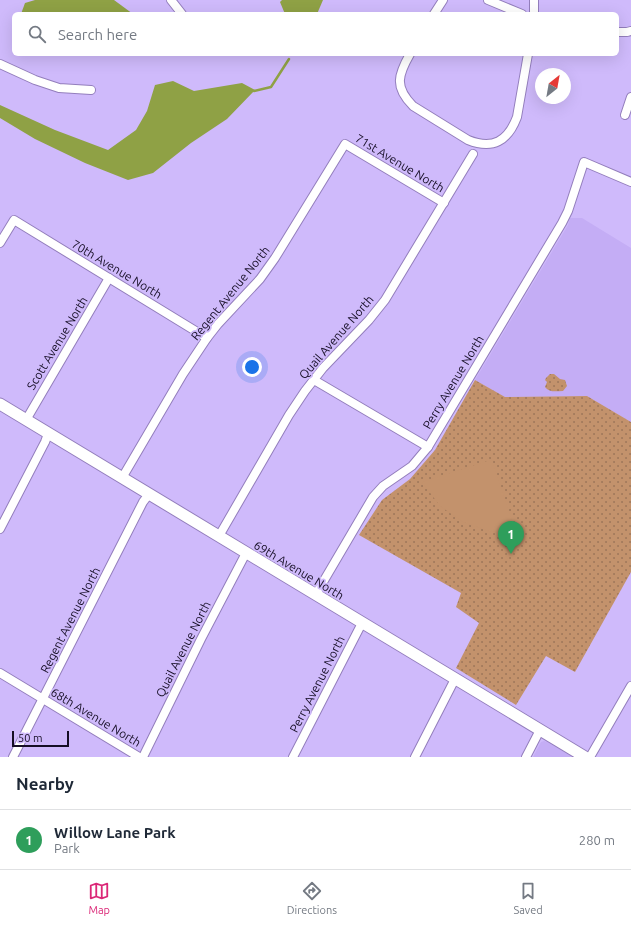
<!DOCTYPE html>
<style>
:root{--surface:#fff;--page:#f2f2f3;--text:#1f2937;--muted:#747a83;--line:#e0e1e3;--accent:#db2777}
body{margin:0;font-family:Ubuntu,sans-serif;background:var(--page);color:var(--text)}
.compass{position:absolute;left:535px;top:68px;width:36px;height:36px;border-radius:50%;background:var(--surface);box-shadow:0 4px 16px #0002;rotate:31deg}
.scale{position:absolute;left:12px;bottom:10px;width:57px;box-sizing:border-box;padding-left:4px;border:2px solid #160e25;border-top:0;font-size:11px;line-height:14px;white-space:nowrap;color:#160e25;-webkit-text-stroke:3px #cfbafb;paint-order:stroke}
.you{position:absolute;left:252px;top:367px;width:14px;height:14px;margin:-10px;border:3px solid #fff;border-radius:50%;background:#1a73e8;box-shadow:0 0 0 6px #1a73e833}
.badge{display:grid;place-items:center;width:26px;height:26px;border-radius:50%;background:var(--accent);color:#fff;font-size:13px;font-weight:700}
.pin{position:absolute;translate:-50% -33px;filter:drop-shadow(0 1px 2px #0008)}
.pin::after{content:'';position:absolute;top:21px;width:14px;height:12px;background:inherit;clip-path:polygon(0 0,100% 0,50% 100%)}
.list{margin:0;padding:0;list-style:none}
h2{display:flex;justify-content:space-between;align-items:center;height:52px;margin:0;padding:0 16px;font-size:17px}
h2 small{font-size:13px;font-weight:400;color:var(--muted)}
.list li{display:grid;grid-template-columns:26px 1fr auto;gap:12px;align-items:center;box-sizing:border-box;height:60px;padding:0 16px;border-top:1px solid var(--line)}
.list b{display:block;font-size:15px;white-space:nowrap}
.list p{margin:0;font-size:13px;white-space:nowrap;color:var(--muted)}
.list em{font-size:13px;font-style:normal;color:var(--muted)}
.icon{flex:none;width:22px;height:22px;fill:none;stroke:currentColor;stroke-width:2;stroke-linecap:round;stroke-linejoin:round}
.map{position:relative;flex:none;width:631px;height:757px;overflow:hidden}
.search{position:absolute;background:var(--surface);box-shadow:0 4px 16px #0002;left:12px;right:12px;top:12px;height:44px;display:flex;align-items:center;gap:10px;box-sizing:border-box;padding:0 14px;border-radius:6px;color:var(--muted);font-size:15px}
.sheet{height:112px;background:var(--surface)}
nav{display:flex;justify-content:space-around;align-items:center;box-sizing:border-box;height:56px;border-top:1px solid var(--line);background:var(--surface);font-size:11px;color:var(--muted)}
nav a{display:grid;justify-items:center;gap:2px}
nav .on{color:var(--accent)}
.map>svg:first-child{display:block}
.built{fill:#c4adf5}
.grass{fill:url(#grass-dots)}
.garden{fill:#c3926c}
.water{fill:#8fa145}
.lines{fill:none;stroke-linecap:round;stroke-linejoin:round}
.stream{stroke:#8fa145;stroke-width:2.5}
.minor-casing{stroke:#937ebc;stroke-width:10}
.tertiary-casing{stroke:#937ebc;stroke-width:13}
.minor{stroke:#fff;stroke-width:8}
.tertiary{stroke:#fff;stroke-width:11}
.labels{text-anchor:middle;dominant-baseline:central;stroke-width:3.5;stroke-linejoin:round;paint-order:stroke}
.street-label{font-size:12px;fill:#160e25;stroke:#cfbafb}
</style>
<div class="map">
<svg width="631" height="757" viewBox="0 0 631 757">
<defs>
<pattern id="grass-dots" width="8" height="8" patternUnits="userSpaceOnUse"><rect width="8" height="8" fill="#c3926c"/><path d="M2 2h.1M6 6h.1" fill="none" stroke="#9d7659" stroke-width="1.8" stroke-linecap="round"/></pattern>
</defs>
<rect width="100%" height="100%" fill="#cfbafb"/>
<g class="built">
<polygon points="570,218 582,218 631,248 631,422 587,396 505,397 475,380 568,225"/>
<polygon points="544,741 547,742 573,757 533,757 541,742"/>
</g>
<g class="grass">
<path d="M550,374H554L560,379L565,380L567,386L563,391C556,391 550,393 545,387L547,382L545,380L546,378Z"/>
<polygon points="475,380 505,397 587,396 631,422 631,572 575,672 546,656 516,705 456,668 479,623 456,607 461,593 359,535 382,500 410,479 435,450"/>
</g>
<polygon class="garden" points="487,461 493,463 516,532 489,531 463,522 440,506 422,482"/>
<g class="water">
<polygon points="35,0 114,0 133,14 21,14 25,3"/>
<polygon points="282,0 323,0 317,14 285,14 280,2"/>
<polygon points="173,81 194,91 242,83 255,90 227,119 191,143 153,173 128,180 85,163 35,139 0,118 0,105 55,130 108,150 136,130 147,111 155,85"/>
</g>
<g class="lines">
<polyline class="stream" points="254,91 271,87 289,59"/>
<defs>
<g id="minor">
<polyline points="171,0 182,14"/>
<polyline points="488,0 522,14"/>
<polyline points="434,14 443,0"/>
<polyline points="534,14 534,0"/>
<polyline points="617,32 627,32 631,31"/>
<path d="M410,54C398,75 394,87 413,106L468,140C493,150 508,141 517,117L528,54"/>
<polyline points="0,64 35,80 59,88 91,90"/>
<polyline points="625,115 631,97"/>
<polyline points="0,243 14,220 207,338"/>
<polyline points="314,380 428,447"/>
<polyline points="26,420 109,278"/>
<polyline points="122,478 183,374 207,338 218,324 260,279 275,258 345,144 444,203"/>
<polyline points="0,529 45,442 48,434"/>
<polyline points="219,536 289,415 305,391 323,368 369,320 385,300 473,154"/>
<polyline points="316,594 373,497 383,486 412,466 428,447 562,223 568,211 584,162 631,182"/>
<polyline points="0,673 139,757"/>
<polyline points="13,757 143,502 149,494"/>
<polyline points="143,757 201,639 246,553"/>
<polyline points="293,757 362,623"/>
<polyline points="415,757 455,679"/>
<polyline points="526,757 540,730"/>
<polyline points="590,757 631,686"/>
</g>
<polyline id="tertiary" points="0,404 585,757"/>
</defs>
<use href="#minor" class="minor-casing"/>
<use href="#tertiary" class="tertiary-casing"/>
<use href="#minor" class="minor"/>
<use href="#tertiary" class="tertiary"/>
</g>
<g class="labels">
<g class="street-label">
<text transform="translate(400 163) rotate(31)">71st Avenue North</text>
<text transform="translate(117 269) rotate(31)">70th Avenue North</text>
<text transform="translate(230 293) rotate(-51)">Regent Avenue North</text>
<text transform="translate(336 337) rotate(-49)">Quail Avenue North</text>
<text transform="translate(57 343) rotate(-59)">Scott Avenue North</text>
<text transform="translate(453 382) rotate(-59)">Perry Avenue North</text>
<text transform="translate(299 570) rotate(31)">69th Avenue North</text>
<text transform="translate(70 620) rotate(-63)">Regent Avenue North</text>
<text transform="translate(183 649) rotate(-63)">Quail Avenue North</text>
<text transform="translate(317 684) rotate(-63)">Perry Avenue North</text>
<text transform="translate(96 717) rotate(31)">68th Avenue North</text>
</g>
</g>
</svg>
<svg class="compass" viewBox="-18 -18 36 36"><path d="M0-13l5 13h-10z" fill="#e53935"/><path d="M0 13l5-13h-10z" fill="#747a83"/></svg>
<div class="scale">50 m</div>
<div class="you"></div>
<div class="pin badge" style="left:511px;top:554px;background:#2e9e5b">1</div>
<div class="search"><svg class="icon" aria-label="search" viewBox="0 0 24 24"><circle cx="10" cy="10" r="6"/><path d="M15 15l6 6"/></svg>Search here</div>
</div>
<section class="sheet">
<h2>Nearby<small></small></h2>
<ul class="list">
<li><span class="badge" style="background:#2e9e5b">1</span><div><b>Willow Lane Park</b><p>Park</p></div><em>280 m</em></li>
</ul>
</section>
<nav>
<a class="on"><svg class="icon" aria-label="map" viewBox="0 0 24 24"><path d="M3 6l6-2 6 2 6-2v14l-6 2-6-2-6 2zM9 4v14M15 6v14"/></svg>Map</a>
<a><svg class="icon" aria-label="directions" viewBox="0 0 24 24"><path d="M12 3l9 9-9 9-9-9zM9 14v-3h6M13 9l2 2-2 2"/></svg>Directions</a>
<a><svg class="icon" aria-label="saved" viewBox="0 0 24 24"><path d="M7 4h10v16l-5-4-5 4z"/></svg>Saved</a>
</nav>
